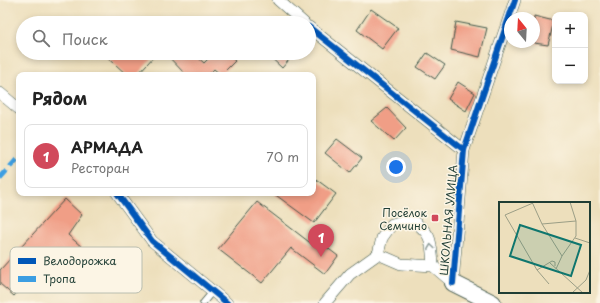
<!DOCTYPE html>
<html lang="ru">
<meta charset="utf-8">
<style>
:root{--surface:#fff;--page:#f2f2f2;--text:#222;--muted:#767676;--line:#e0e0e0;--accent:#d1495b}
body{margin:0;font-family:"Playpen Sans",sans-serif;background:var(--page);color:var(--text)}
.controls{position:absolute;right:12px;top:12px;display:grid;overflow:hidden;border-radius:8px;box-shadow:0 2px 6px #0003}
.controls button{width:36px;height:36px;display:grid;place-items:center;padding:0;border:0;border-bottom:1px solid var(--line);background:var(--surface);color:var(--text);font:20px sans-serif}
.compass{position:absolute;left:504px;top:12px;width:36px;height:36px;border-radius:50%;background:var(--surface);box-shadow:0 2px 6px #0003;rotate:342deg}
.you{position:absolute;left:396px;top:167px;width:14px;height:14px;margin:-10px;border:3px solid #fff;border-radius:50%;background:#1a73e8;box-shadow:0 0 0 6px #1a73e833}
.badge{display:grid;place-items:center;width:26px;height:26px;border-radius:50%;background:var(--accent);color:#fff;font-size:13px;font-weight:700}
.pin{position:absolute;translate:-50% -33px;filter:drop-shadow(0 1px 2px #0008)}
.pin::after{content:'';position:absolute;top:21px;width:14px;height:12px;background:inherit;clip-path:polygon(0 0,100% 0,50% 100%)}
.list{margin:0;padding:0;list-style:none}
h2{display:flex;justify-content:space-between;align-items:center;height:52px;margin:0;padding:0 16px;font-size:17px}
h2 small{font-size:13px;font-weight:400;color:var(--muted)}
.list li{display:grid;grid-template-columns:26px 1fr auto;gap:12px;align-items:center;box-sizing:border-box;height:64px;margin:0 8px 8px;padding:0 8px;border:1px solid var(--line);border-radius:8px}
.list b{display:block;font-size:15px;white-space:nowrap}
.list p{margin:0;font-size:13px;white-space:nowrap;color:var(--muted)}
.list em{font-size:13px;font-style:normal;color:var(--muted)}
.icon{flex:none;width:22px;height:22px;fill:none;stroke:currentColor;stroke-width:2;stroke-linecap:round;stroke-linejoin:round}
.map{position:relative;flex:none;width:600px;height:303px;overflow:hidden}
.search{position:absolute;background:var(--surface);box-shadow:0 2px 6px #0003;left:16px;top:16px;width:300px;height:44px;display:flex;align-items:center;gap:10px;box-sizing:border-box;padding:0 14px;border-radius:22px;color:var(--muted);font-size:15px}
.panel{position:absolute;background:var(--surface);box-shadow:0 2px 6px #0003;left:16px;top:72px;width:300px;height:124px;border-radius:8px}
.map>svg:first-child{display:block}
.building{fill:#f09e86}
.lines{fill:none;stroke-linecap:round;stroke-linejoin:round}
.lane-casing{stroke:#3e5548;stroke-width:7}
.street-casing{stroke:#3e5548;stroke-width:12}
.secondary-casing{stroke:#3e5548;stroke-width:18}
.lane{stroke:#fff;stroke-width:5.5}
.street{stroke:#fff;stroke-width:11}
.secondary{stroke:#fff;stroke-width:16}
.quiet{stroke:#3c9ee2;stroke-width:5;stroke-dasharray:10 5;stroke-linecap:butt}
.cycleway-casing{stroke:#fcf5e5;stroke-width:8}
.cycleway{stroke:#0057b8;stroke-width:6}
.oneway{stroke:#8f9e9a}
.poi-dot{fill:#d1495b;stroke:#fcf5e5;stroke-width:1.5}
.labels{text-anchor:middle;dominant-baseline:central;stroke-width:3;stroke-linejoin:round;paint-order:stroke}
.poi-label{font-size:11px;fill:#1f3d34;stroke:#fcf5e5;text-anchor:end}
.street-label{font-size:11px;fill:#1f3d34;stroke:#fcf5e5}
.inset-road{fill:none;stroke:#9b9e86;stroke-width:1}
.view{fill:#0f766e;fill-opacity:0.15;stroke:#0f766e;stroke-width:2}
.inset-edge{fill:none;stroke:#1f3d34;stroke-width:2}
.key{fill:#fcf5e5;stroke:#babeb0;stroke-width:1}
.key-label{font-size:11px;fill:#1f3d34}
</style>
<div class="map">
<svg width="600" height="303" viewBox="0 0 600 303">
<rect width="100%" height="100%" fill="#fcf5e5"/>
<filter id="ink" filterUnits="userSpaceOnUse"><feTurbulence type="fractalNoise" baseFrequency=".025" numOctaves="2"/><feDisplacementMap in="SourceGraphic" scale="8" xChannelSelector="R" yChannelSelector="G"/><feConvolveMatrix kernelMatrix="1 2 1 2 8 2 1 2 1" color-interpolation-filters="sRGB"/></filter>
<filter id="wash" filterUnits="userSpaceOnUse"><feTurbulence type="fractalNoise" baseFrequency=".012" numOctaves="4" result="noise"/><feDisplacementMap in="SourceGraphic" scale="16" xChannelSelector="R" yChannelSelector="G"/><feGaussianBlur stdDeviation="0.9" result="paint"/><feColorMatrix in="noise" values="0 0 0 0 0 0 0 0 0 0 0 0 0 0 0 0 0 1.4 0 .05"/><feComposite in="paint" operator="in"/></filter>
<g filter="url(#wash)">
<rect width="100%" height="100%" fill="#eddfbc"/>
<g id="blocks">
<g class="building">
<polygon points="371,9 398,28 382,49 357,30"/>
<polygon points="534,16 554,21 548,45 534,43"/>
<polygon points="456,22 487,28 480,57 451,50"/>
<polygon points="103,53 157,53 137,75 127,75"/>
<polygon points="165,53 193,53 204,63 214,53 226,53 235,61 221,75 214,69 208,75 186,75"/>
<polygon points="266,53 295,53 282,68"/>
<polygon points="427,53 445,65 435,79 417,67"/>
<polygon points="458,82 475,93 466,111 448,99"/>
<polygon points="387,108 406,128 394,141 371,121"/>
<polygon points="337,139 362,158 350,173 325,153"/>
<polygon points="313,177 336,194 314,223 273,193 313,193"/>
<polygon points="65,199 82,215 68,235 82,247 68,262 53,251 14,296 0,284 0,270"/>
<polygon points="257,202 313,245 317,240 338,256 325,274 291,248 262,283 218,249"/>
</g>
</g>
</g>
<g filter="url(#ink)">
<use href="#blocks" fill-opacity="0" stroke="#3e5548" stroke-width="1"/>
<g class="lines">
<defs>
<polyline id="lane" points="203,303 213,291"/>
<g id="street">
<polyline points="278,0 304,23"/>
<polyline points="309,27 464,150"/>
<polyline points="0,93 19,109"/>
<polyline points="117,193 152,241 227,303"/>
<path d="M378,254L382,238L392,224L410,219C433,234 431,240 433,266"/>
<polyline points="378,254 401,264 433,266 453,283"/>
<polyline points="453,283 464,150 515,0"/>
<polyline points="325,303 350,274 378,254"/>
</g>
<polyline id="secondary" points="453,283 493,303"/>
</defs>
<use href="#lane" class="lane-casing"/>
<use href="#street" class="street-casing"/>
<use href="#secondary" class="secondary-casing"/>
<use href="#lane" class="lane"/>
<use href="#street" class="street"/>
<use href="#secondary" class="secondary"/>
<polyline class="quiet" points="0,178 19,157"/>
<defs>
<g id="cycleway">
<polyline points="309,27 464,150"/>
<polyline points="117,193 152,241 227,303"/>
<polyline points="453,283 464,150 515,0"/>
</g>
</defs>
<use href="#cycleway" class="cycleway-casing"/>
<use href="#cycleway" class="cycleway"/>
</g>
<defs><path id="oneway-chevron" d="M-2-3.5L2.5 0L-2 3.5" fill="none" stroke-width="1.6" stroke-linecap="round" stroke-linejoin="round"/></defs>
<use class="oneway" href="#oneway-chevron" transform="translate(431 247) rotate(-98)"/>
</g>
<rect class="poi-dot" x="431" y="214" width="8" height="8" rx="2"/>
<g class="labels">
<g class="poi-label">
<text x="427" y="212">Посёлок<tspan x="427" dy="13">Семчино</tspan></text>
</g>
<g class="street-label">
<text transform="translate(448 220) rotate(-85)">ШКОЛЬНАЯ УЛИЦА</text>
</g>
</g>
<g transform="translate(499 202)">
<rect width="91" height="91" fill="#eddfbc"/>
<path class="inset-road" d="M33,0L43,22L63,54M6,13L38,68L53,59L56,60V64M6,13L34,1M43,22L77,19M76,36L91,41M51,61L84,91M57,67L63,54L77,34V19L71,0M38,68L50,82M73,91L87,78L91,68"/>
<path class="view" d="M21,23L82,43L72,74L11,54Z"/>
<rect width="91" height="91" class="inset-edge"/>
</g>
<rect x="10" y="247" width="132" height="46" rx="6" class="key"/>
<rect x="18" y="258" width="18" height="6" fill="#0057b8"/>
<rect x="18" y="276" width="18" height="6" fill="#3c9ee2"/>
<g class="key-label">
<text x="43" y="265">Велодорожка</text>
<text x="43" y="283">Тропа</text>
</g>
</svg>
<div class="controls">
<button>+</button>
<button>−</button>
</div>
<svg class="compass" viewBox="-18 -18 36 36"><path d="M0-13l5 13h-10z" fill="#e53935"/><path d="M0 13l5-13h-10z" fill="#767676"/></svg>
<div class="you"></div>
<div class="pin badge" style="left:321px;top:257px">1</div>
<div class="search"><svg class="icon" aria-label="search" viewBox="0 0 24 24"><circle cx="10" cy="10" r="6"/><path d="M15 15l6 6"/></svg>Поиск</div>
<section class="panel">
<h2>Рядом<small></small></h2>
<ul class="list">
<li><span class="badge">1</span><div><b>АРМАДА</b><p>Ресторан</p></div><em>70 m</em></li>
</ul>
</section>
</div>
